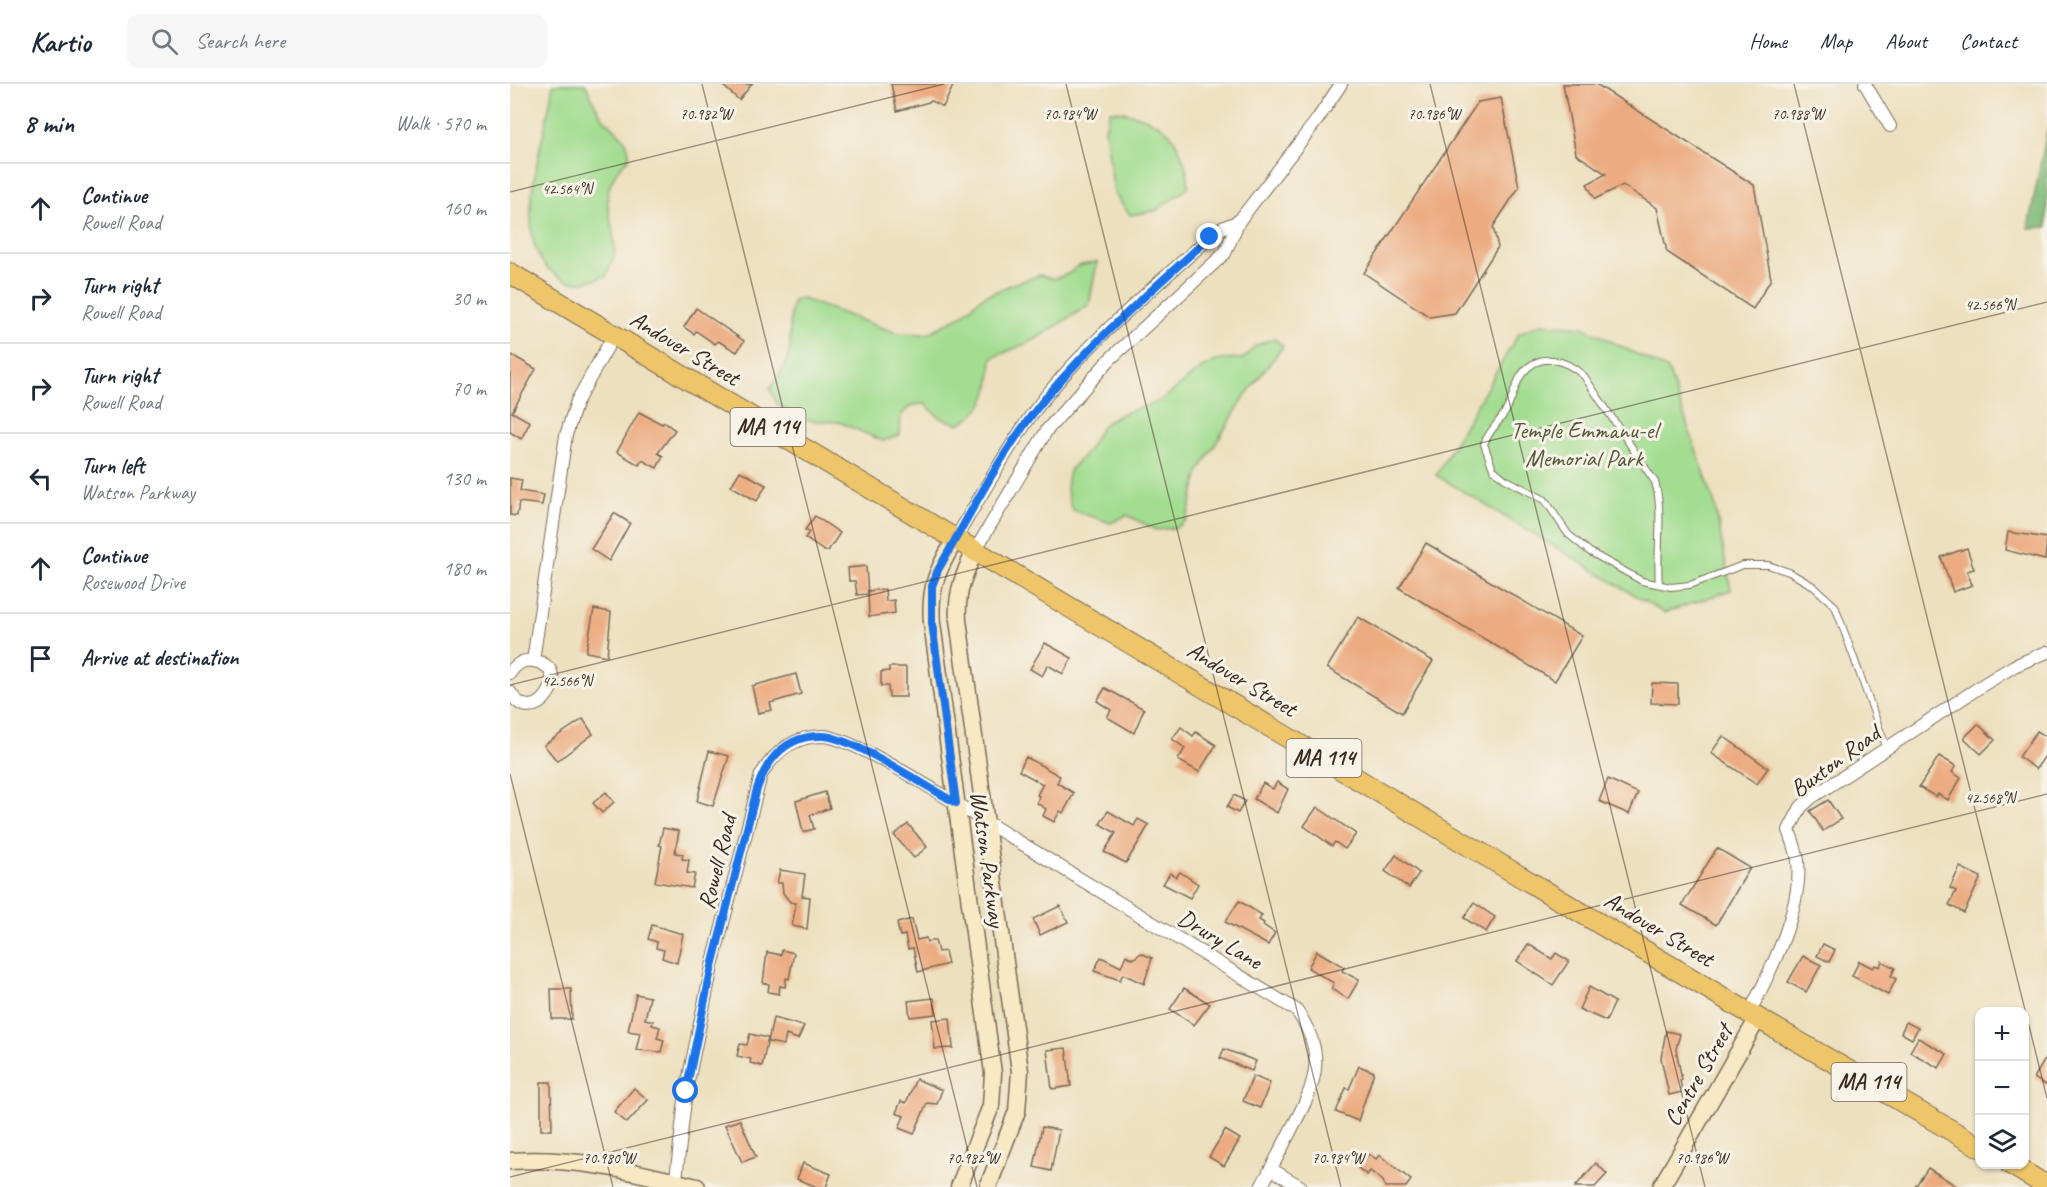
<!DOCTYPE html>
<meta charset="utf-8">
<style>
:root{--surface:#fff;--page:#f6f6f7;--text:#1f2937;--muted:#747a83;--line:#e0e1e3}
body{margin:0;font-family:Caveat,sans-serif;background:var(--page);color:var(--text)}
.controls{position:absolute;right:18px;bottom:18px;display:grid;overflow:hidden;border-radius:12px;box-shadow:0 2px 4px #0004}
.controls button{width:54px;height:54px;display:grid;place-items:center;padding:0;border:0;border-bottom:2px solid var(--line);background:var(--surface);color:var(--text);font:30px sans-serif}
.stop{position:absolute;width:18px;height:18px;margin:-14px;border:4px solid #1a73e8;border-radius:50%;background:#fff}
.stop.end{background:#1a73e8;border-color:#fff;box-shadow:0 2px 6px #0008}
.list{margin:0;padding:0;list-style:none}
h2{display:flex;justify-content:space-between;align-items:center;height:78px;margin:0;padding:0 24px;font-size:26px}
h2 small{font-size:20px;font-weight:400;color:var(--muted)}
.list li{display:grid;grid-template-columns:39px 1fr auto;gap:18px;align-items:center;box-sizing:border-box;height:90px;padding:0 24px;border-top:2px solid var(--line)}
.list b{display:block;font-size:22px;white-space:nowrap}
.list p{margin:0;font-size:20px;white-space:nowrap;color:var(--muted)}
.list em{font-size:20px;font-style:normal;color:var(--muted)}
.icon{flex:none;width:33px;height:33px;fill:none;stroke:currentColor;stroke-width:2;stroke-linecap:round;stroke-linejoin:round}
.map{position:relative;flex:none;width:1537px;height:1103px;overflow:hidden}
header{display:flex;align-items:center;gap:36px;box-sizing:border-box;height:84px;padding:0 30px;background:var(--surface);border-bottom:2px solid var(--line)}
header strong{font-size:28px}
nav{display:flex;gap:33px;margin-inline-start:auto;font-size:21px}
.search{width:420px;height:54px;background:var(--page);display:flex;align-items:center;gap:15px;box-sizing:border-box;padding:0 21px;border-radius:12px;color:var(--muted);font-size:22px}
main{display:flex}
aside{flex:1;background:var(--surface)}
.map>svg:first-child{display:block}
.green{fill:#a2dd90;stroke:#6e8457;stroke-width:1.5}
.forest{fill:#81bc7a;stroke:#5e734c;stroke-width:1.5}
.building{fill:#ecab80}
.lines{fill:none;stroke-linecap:round;stroke-linejoin:round}
.service-casing{stroke:#796a56;stroke-width:8}
.minor-casing{stroke:#796a56;stroke-width:14}
.secondary-casing{stroke:#796a56;stroke-width:19}
.trunk-casing{stroke:#796a56;stroke-width:22}
.service{stroke:#fff;stroke-width:6}
.minor{stroke:#fff;stroke-width:12}
.secondary{stroke:#f8e8c3;stroke-width:16}
.trunk{stroke:#eec569;stroke-width:20}
.route{stroke:#1a73e8;stroke-width:8}
.ticks{fill:none;stroke:#3b2a1e;stroke-width:1.5;stroke-opacity:0.45}
.labels{text-anchor:middle;dominant-baseline:central;stroke-width:6;stroke-linejoin:round;paint-order:stroke}
.shield{fill:#f7f3e8;stroke:#73665b;stroke-width:1.5}
.shield-label{font-size:22px;font-weight:bold;fill:#3b2a1e}
.street-label{font-size:24px;fill:#3b2a1e;stroke:#f7f3e8}
.park-label{font-size:24px;fill:#55573a;stroke:#f7f3e8}
.ticks-label{font-size:15px;text-anchor:middle;fill:#3b2a1e;stroke:#f7f3e8;stroke-width:6;stroke-linejoin:round;paint-order:stroke}
</style>
<header>
<strong>Kartio</strong>
<div class="search"><svg class="icon" aria-label="search" viewBox="0 0 24 24"><circle cx="10" cy="10" r="6"/><path d="M15 15l6 6"/></svg>Search here</div>
<nav><a>Home</a><a>Map</a><a>About</a><a>Contact</a></nav>
</header>
<main>
<aside>
<h2>8 min<small>Walk · 570 m</small></h2>
<ul class="list">
<li><svg class="icon" aria-label="ahead" viewBox="0 0 24 24"><path d="M12 20V5M6 11l6-6 6 6"/></svg><div><b>Continue</b><p>Rowell Road</p></div><em>160 m</em></li>
<li><svg class="icon" aria-label="right" viewBox="0 0 24 24"><path d="M7 20v-9h11M14 6l5 5-5 5"/></svg><div><b>Turn right</b><p>Rowell Road</p></div><em>30 m</em></li>
<li><svg class="icon" aria-label="right" viewBox="0 0 24 24"><path d="M7 20v-9h11M14 6l5 5-5 5"/></svg><div><b>Turn right</b><p>Rowell Road</p></div><em>70 m</em></li>
<li><svg class="icon" aria-label="left" viewBox="0 0 24 24"><path d="M17 20v-9H6M10 6l-5 5 5 5"/></svg><div><b>Turn left</b><p>Watson Parkway</p></div><em>130 m</em></li>
<li><svg class="icon" aria-label="ahead" viewBox="0 0 24 24"><path d="M12 20V5M6 11l6-6 6 6"/></svg><div><b>Continue</b><p>Rosewood Drive</p></div><em>180 m</em></li>
<li><svg class="icon" aria-label="arrive" viewBox="0 0 24 24"><path d="M6 21V4h12l-3 4 3 4H6"/></svg><div><b>Arrive at destination</b></div></li>
</ul>
</aside>
<div class="map">
<svg width="1537" height="1103" viewBox="0 0 1537 1103">
<rect width="100%" height="100%" fill="#f7f3e8"/>
<filter id="ink" filterUnits="userSpaceOnUse"><feTurbulence type="fractalNoise" baseFrequency=".0167" numOctaves="2"/><feDisplacementMap in="SourceGraphic" scale="12" xChannelSelector="R" yChannelSelector="G"/><feConvolveMatrix kernelMatrix="1 2 1 2 8 2 1 2 1" color-interpolation-filters="sRGB"/></filter>
<filter id="wash" filterUnits="userSpaceOnUse"><feTurbulence type="fractalNoise" baseFrequency=".008" numOctaves="4" result="noise"/><feDisplacementMap in="SourceGraphic" scale="24" xChannelSelector="R" yChannelSelector="G"/><feGaussianBlur stdDeviation="1.35" result="paint"/><feColorMatrix in="noise" values="0 0 0 0 0 0 0 0 0 0 0 0 0 0 0 0 0 1.4 0 .05"/><feComposite in="paint" operator="in"/></filter>
<g filter="url(#wash)">
<rect width="100%" height="100%" fill="#ede0bf"/>
<g class="green">
<path d="M43,0H75C81,10 84,22 91,31C103,47 120,51 119,74C84,107 102,125 105,165C105,174 99,184 96,192C68,200 61,204 37,184C0,142 37,53 43,0Z"/>
<path d="M600,27C618,27 639,34 654,44C668,54 680,88 678,104L645,127L620,131L604,109L595,45Z"/>
<path d="M587,178L579,221L524,256L482,274C479,307 481,322 449,340L430,334L415,320L402,321L391,331L390,351L373,357L329,338L294,336L267,320L260,304C269,292 280,277 280,260C281,242 278,237 283,217L290,214L387,249L417,250L451,232L471,214L503,200L530,191L543,195L558,190L568,182Z"/>
<polygon points="1031,240 1073,243 1158,286 1204,417 1221,506 1154,529 926,391 1009,249"/>
<path d="M764,254L773,262L735,312L689,387L677,435L666,444L646,446L617,431L601,439L562,426C558,415 554,398 560,386C564,380 571,375 576,369C589,350 587,340 612,330C626,324 641,323 654,314C683,294 694,271 733,275L745,262Z"/>
</g>
<polygon class="forest" points="1537,47 1537,143 1518,144"/>
<g id="blocks">
<g class="building">
<polygon points="211,0 242,0 229,16"/>
<polygon points="381,0 444,0 433,23 422,17 387,27"/>
<polygon points="1053,0 1086,0 1244,101 1261,195 1243,225 1157,168 1147,124 1113,101 1085,115 1077,100 1096,90 1066,70"/>
<polygon points="991,14 1009,103 983,143 988,163 945,229 920,233 854,189 968,18"/>
<polygon points="186,224 234,257 227,268 208,257 205,260 186,247 184,250 174,243"/>
<polygon points="0,270 26,285 2,328 20,338 11,355 0,348"/>
<polygon points="129,328 152,340 154,338 165,346 148,369 153,372 147,384 132,376 129,381 107,368"/>
<polygon points="230,387 256,401 247,417 221,402"/>
<polygon points="0,394 12,396 10,407 34,411 32,421 9,418 7,432 0,431"/>
<polygon points="104,429 120,439 99,477 81,465"/>
<polygon points="305,432 330,449 318,467 314,467 295,454 299,448 295,446"/>
<polygon points="1498,448 1537,454 1535,476 1495,466"/>
<polygon points="916,459 1072,552 1045,597 889,504"/>
<polygon points="1457,464 1464,485 1457,487 1462,501 1443,508 1431,473"/>
<polygon points="356,482 358,510 347,511 345,497 339,497 338,484"/>
<polygon points="375,505 376,517 384,516 385,529 359,533 358,507"/>
<polygon points="84,525 101,528 97,572 76,568"/>
<polygon points="848,533 923,577 892,629 817,584"/>
<polygon points="535,559 562,574 553,590 538,581 532,592 520,585"/>
<polygon points="379,583 396,583 396,613 379,613 378,602 371,602 371,588 379,587"/>
<polygon points="286,590 291,610 260,619 262,626 248,629 242,602"/>
<polygon points="1142,599 1168,600 1168,620 1141,619"/>
<polygon points="595,604 634,625 624,649 597,633 601,626 587,617"/>
<polygon points="73,635 83,650 47,677 34,661"/>
<polygon points="1468,640 1485,656 1471,670 1454,654"/>
<polygon points="671,643 683,652 686,648 706,661 689,688 668,676 675,664 662,655"/>
<polygon points="1527,647 1537,653 1537,669 1526,685 1509,673"/>
<polygon points="1213,652 1258,684 1247,700 1201,669"/>
<polygon points="199,667 219,672 203,722 187,717"/>
<polygon points="1429,672 1446,682 1442,688 1451,694 1438,716 1428,710 1426,713 1409,703"/>
<polygon points="516,673 550,692 547,699 564,709 553,729 550,727 544,738 533,732 536,725 527,719 529,712 527,711 533,700 509,687"/>
<polygon points="1098,695 1128,709 1119,730 1089,717"/>
<polygon points="767,698 778,705 767,729 744,715 753,699 763,705"/>
<polygon points="96,708 104,718 92,729 83,719"/>
<polygon points="315,708 320,724 300,731 304,745 293,748 286,717"/>
<polygon points="724,711 735,717 728,729 717,723"/>
<polygon points="1318,716 1331,735 1313,747 1300,727"/>
<polygon points="807,723 846,750 835,765 825,758 822,762 794,742"/>
<polygon points="598,727 624,742 628,735 639,741 616,779 594,768 606,749 590,740"/>
<polygon points="398,740 417,763 404,774 384,751"/>
<polygon points="153,744 169,747 165,769 173,770 172,775 179,776 177,789 185,790 182,804 145,798 152,762 149,761"/>
<polygon points="1207,764 1240,784 1206,841 1172,821"/>
<polygon points="886,771 909,789 899,804 875,787"/>
<polygon points="1450,783 1471,793 1454,829 1439,821 1446,807 1440,804"/>
<polygon points="270,786 295,790 292,812 300,813 297,845 282,842 286,819 280,818 273,809 272,799 267,799"/>
<polygon points="670,788 688,800 680,814 653,800 660,789 666,793"/>
<polygon points="729,817 752,831 749,836 754,839 753,841 765,849 758,861 715,838"/>
<polygon points="964,819 985,833 976,848 954,834"/>
<polygon points="550,822 558,838 530,851 523,835"/>
<polygon points="402,835 407,856 416,854 417,858 425,856 428,868 435,867 438,880 408,888 403,864 398,865 395,851 390,852 387,839"/>
<polygon points="142,841 173,850 167,879 152,874 154,866 146,864 147,858 138,855"/>
<polygon points="1018,860 1042,875 1046,869 1059,877 1043,901 1007,877"/>
<polygon points="1313,860 1325,866 1319,878 1307,872"/>
<polygon points="272,866 284,869 279,895 276,894 275,903 270,902 269,910 258,908 259,900 253,899 257,868 271,871"/>
<polygon points="807,867 834,883 832,887 849,896 838,915 821,905 824,899 798,884"/>
<polygon points="631,869 642,874 634,900 613,890 610,896 584,887 591,873 611,883 616,871 623,875"/>
<polygon points="1293,872 1311,881 1296,908 1278,898"/>
<polygon points="1349,877 1363,884 1365,881 1370,883 1372,877 1385,884 1381,892 1386,895 1378,911 1342,892"/>
<polygon points="1079,903 1105,918 1096,937 1069,925"/>
<polygon points="674,904 700,920 684,941 660,925"/>
<polygon points="41,905 61,905 62,935 42,935"/>
<polygon points="126,910 140,913 135,935 143,937 142,941 150,943 147,954 154,956 151,968 126,966 130,949 118,947"/>
<polygon points="424,914 426,930 400,933 398,917"/>
<polygon points="263,934 294,942 288,955 276,951 274,961 258,958"/>
<polygon points="440,934 443,964 425,965 422,936"/>
<polygon points="1396,938 1408,944 1402,955 1391,949"/>
<polygon points="1156,947 1170,950 1166,965 1172,996 1170,996 1172,1008 1159,1011 1151,974"/>
<polygon points="240,950 258,954 252,982 240,979 241,975 227,972 230,960 237,961"/>
<polygon points="1408,954 1437,970 1429,984 1400,968"/>
<polygon points="556,964 561,1002 542,1005 537,966"/>
<polygon points="714,965 746,977 742,987 710,974"/>
<polygon points="1537,972 1537,1002 1524,994"/>
<polygon points="849,982 864,988 848,1037 826,1028 836,1004 839,1005"/>
<polygon points="743,992 760,999 750,1024 733,1017"/>
<polygon points="406,995 432,1006 427,1020 417,1019 404,1050 389,1044 394,1032 386,1029 391,1017 396,1019"/>
<polygon points="31,998 41,998 42,1046 31,1046"/>
<polygon points="124,1004 138,1016 117,1039 104,1028"/>
<polygon points="230,1036 246,1073 232,1078 215,1041"/>
<polygon points="532,1043 549,1046 541,1087 524,1083"/>
<polygon points="715,1046 730,1055 714,1082 699,1073"/>
<polygon points="859,1070 866,1075 869,1071 901,1096 896,1103 875,1103 873,1097 860,1087 857,1091 848,1084"/>
<polygon points="293,1079 321,1090 316,1103 307,1103 287,1095"/>
<polygon points="1086,1079 1097,1090 1085,1103 1065,1103"/>
<polygon points="1418,1084 1448,1103 1405,1103"/>
</g>
</g>
</g>
<g filter="url(#ink)">
<use href="#blocks" fill-opacity="0" stroke="#796a56" stroke-width="1.5"/>
<g class="lines">
<defs>
<path id="service" d="M1149,500C1146,468 1154,427 1145,398L1074,292C1056,276 1030,266 1012,290C1005,300 1003,314 997,325C990,338 979,346 974,360L983,385L995,395L1035,416L1058,450L1080,468L1132,497L1161,503L1180,501L1233,481H1258L1279,488L1303,502L1325,522L1377,665"/>
<g id="minor">
<polyline points="1355,0 1380,42"/>
<path d="M446,454C470,413 493,372 520,333C569,265 638,209 700,153L712,144L729,137"/>
<polyline points="466,465 537,346 600,275 715,169 729,137 807,36 831,0"/>
<polyline points="23,577 56,351 67,317 104,251"/>
<path d="M0,589C5,581 13,575 24,577C67,584 24,650 0,608"/>
<path d="M1239,929C1260,889 1293,823 1288,777C1287,767 1282,755 1279,746L1291,723L1301,714L1476,599L1504,582L1537,568"/>
<polyline points="761,1085 791,1103"/>
<path d="M165,1103L176,1007L202,882L251,691C265,667 284,652 313,652C344,653 446,720 478,739C580,802 684,863 786,926C817,969 807,998 783,1042C773,1062 762,1083 751,1103"/>
</g>
<g id="secondary">
<path d="M446,454C428,485 419,502 422,539L483,989L481,1022L449,1103"/>
<path d="M466,465C454,489 446,509 448,536L510,987L507,1027L478,1103"/>
<path d="M0,1077C67,1073 122,1087 187,1103"/>
<polyline points="1151,1103 1248,934"/>
</g>
<g id="trunk">
<polyline points="0,189 1239,929 1470,1063"/>
<polyline points="1500,1080 1537,1102"/>
</g>
</defs>
<use href="#service" class="service-casing"/>
<use href="#minor" class="minor-casing"/>
<use href="#secondary" class="secondary-casing"/>
<use href="#trunk" class="trunk-casing"/>
<use href="#service" class="service"/>
<use href="#minor" class="minor"/>
<use href="#secondary" class="secondary"/>
<use href="#trunk" class="trunk"/>
</g>
</g>
<g class="lines" filter="url(#ink)">
<path class="route" d="M176,1007L202,882L247,705C257,674 278,650 314,652C343,654 417,703 446,719L422,539V502L428,486C462,427 493,364 537,312C586,254 644,204 700,153"/>
</g>
<path class="ticks" d="M192,0L467,1103M556,0L831,1103M920,0L1195,1103M1284,0L1537,1014M0,108L434,0M0,601L1537,218M0,690L103,1103M0,1093L1537,710"/>
<g class="labels">
<g class="shield">
<rect x="220.5" y="324" width="75" height="38" rx="4.5"/>
<rect x="776.5" y="655" width="75" height="38" rx="4.5"/>
<rect x="1321.5" y="979" width="75" height="38" rx="4.5"/>
</g>
<g class="shield-label">
<text x="258" y="343">MA 114</text>
<text x="814" y="674">MA 114</text>
<text x="1359" y="998">MA 114</text>
</g>
<g class="street-label">
<text transform="translate(175 264) rotate(31)">Andover Street</text>
<text transform="translate(732 595) rotate(31)">Andover Street</text>
<text transform="translate(1325 677) rotate(-36)">Buxton Road</text>
<text transform="translate(478 775) rotate(82)">Watson Parkway</text>
<text transform="translate(207 778) rotate(-76)">Rowell Road</text>
<text transform="translate(1149 845) rotate(31)">Andover Street</text>
<text transform="translate(710 855) rotate(31)">Drury Lane</text>
<text transform="translate(1188 991) rotate(-60)">Centre Street</text>
</g>
<g class="park-label">
<text x="1074" y="346">Temple Emmanu-el<tspan x="1074" dy="28">Memorial Park</tspan></text>
</g>
</g>
<g class="ticks-label">
<text x="196" y="35">70.982°W</text>
<text x="560" y="35">70.984°W</text>
<text x="924" y="35">70.986°W</text>
<text x="1288" y="35">70.988°W</text>
<text x="57" y="110">42.564°N</text>
<text x="1480" y="226">42.566°N</text>
<text x="57" y="602">42.566°N</text>
<text x="1480" y="719">42.568°N</text>
<text x="99" y="1079">70.980°W</text>
<text x="463" y="1079">70.982°W</text>
<text x="828" y="1079">70.984°W</text>
<text x="1192" y="1079">70.986°W</text>
</g>
</svg>
<div class="controls">
<button>+</button>
<button>−</button>
<button><svg class="icon" aria-label="layers" viewBox="0 0 24 24"><path d="M12 4l9 5-9 5-9-5zM3 14l9 5 9-5"/></svg></button>
</div>
<div class="stop" style="left:176px;top:1007px"></div>
<div class="stop end" style="left:700px;top:153px"></div>
</div>
</main>
